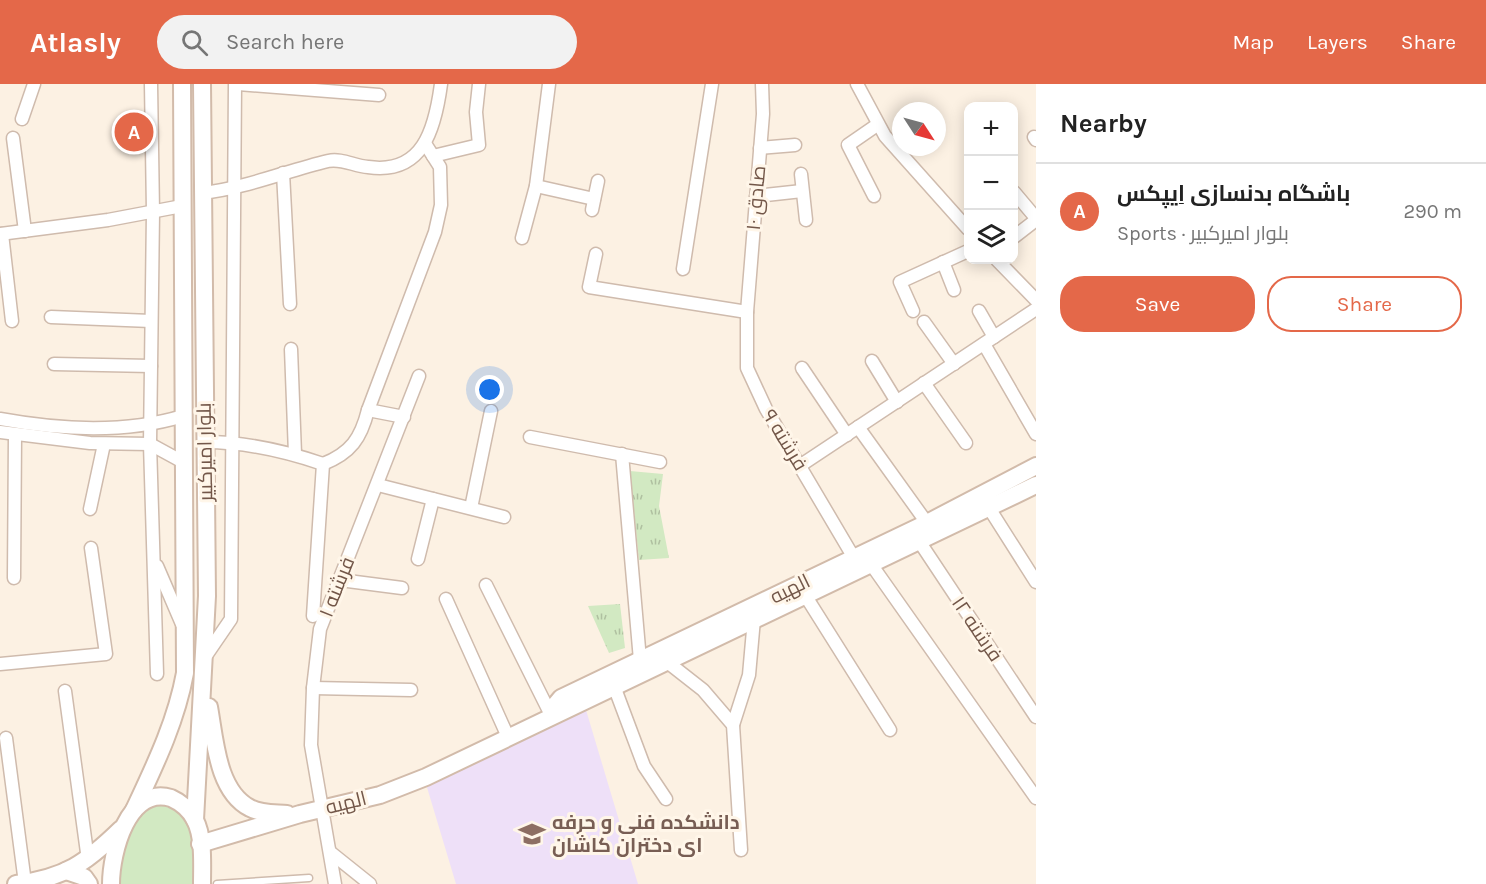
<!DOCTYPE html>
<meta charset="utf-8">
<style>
:root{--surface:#fff;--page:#f2f2f2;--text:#222;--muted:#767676;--line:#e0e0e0;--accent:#e46849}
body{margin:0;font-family:Karla,Cairo,sans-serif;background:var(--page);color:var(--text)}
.controls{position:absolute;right:18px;top:18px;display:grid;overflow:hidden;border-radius:12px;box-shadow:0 3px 15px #0003}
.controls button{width:54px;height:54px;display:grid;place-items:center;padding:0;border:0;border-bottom:2px solid var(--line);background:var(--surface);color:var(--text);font:30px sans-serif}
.compass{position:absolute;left:892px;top:18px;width:54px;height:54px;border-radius:50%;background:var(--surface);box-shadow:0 3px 15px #0003;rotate:126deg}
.you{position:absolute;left:490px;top:306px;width:21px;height:21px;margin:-15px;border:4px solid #fff;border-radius:50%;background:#1a73e8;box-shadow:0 0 0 9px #1a73e833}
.badge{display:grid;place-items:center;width:39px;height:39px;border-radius:50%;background:var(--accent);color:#fff;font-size:20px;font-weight:700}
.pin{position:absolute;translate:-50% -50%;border:3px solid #fff;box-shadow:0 2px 6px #0006}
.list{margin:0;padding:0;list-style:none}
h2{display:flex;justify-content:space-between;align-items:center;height:78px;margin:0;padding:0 24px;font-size:26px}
h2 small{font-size:20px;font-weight:400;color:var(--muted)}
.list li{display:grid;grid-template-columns:39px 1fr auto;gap:18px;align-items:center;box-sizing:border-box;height:96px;padding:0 24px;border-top:2px solid var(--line)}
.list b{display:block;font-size:22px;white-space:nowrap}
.list p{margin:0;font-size:20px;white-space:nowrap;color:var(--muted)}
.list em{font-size:20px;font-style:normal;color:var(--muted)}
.actions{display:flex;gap:12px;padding:18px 24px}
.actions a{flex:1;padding:14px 0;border:2px solid var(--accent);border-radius:24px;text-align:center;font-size:21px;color:var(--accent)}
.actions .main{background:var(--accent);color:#fff}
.icon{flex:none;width:33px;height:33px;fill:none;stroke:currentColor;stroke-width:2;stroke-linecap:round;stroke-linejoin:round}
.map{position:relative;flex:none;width:1036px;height:800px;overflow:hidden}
header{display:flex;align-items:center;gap:36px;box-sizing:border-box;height:84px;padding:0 30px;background:var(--accent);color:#fff}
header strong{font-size:28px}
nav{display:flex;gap:33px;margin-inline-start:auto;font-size:21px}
.search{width:420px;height:54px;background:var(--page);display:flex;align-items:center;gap:15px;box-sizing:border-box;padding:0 21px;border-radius:33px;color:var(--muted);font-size:22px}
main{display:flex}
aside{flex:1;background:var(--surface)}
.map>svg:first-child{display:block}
.education{fill:#eee0f8}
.grass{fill:#d2e9c2}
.park{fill:url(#park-tufts)}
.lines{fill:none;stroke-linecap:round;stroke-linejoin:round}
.lane-casing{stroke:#cfbbad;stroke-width:9}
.street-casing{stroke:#cfbbad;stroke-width:15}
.secondary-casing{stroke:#d2bbaa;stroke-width:20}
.lane{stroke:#fff;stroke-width:6}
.street{stroke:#fff;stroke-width:12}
.secondary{stroke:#fff;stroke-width:16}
.labels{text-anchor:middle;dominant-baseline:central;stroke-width:6;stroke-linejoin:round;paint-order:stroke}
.street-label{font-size:20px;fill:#735749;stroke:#fff6e9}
.education-label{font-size:20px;font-weight:bold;fill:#785e54;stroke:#fff6e9;text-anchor:start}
</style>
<header>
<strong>Atlasly</strong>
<div class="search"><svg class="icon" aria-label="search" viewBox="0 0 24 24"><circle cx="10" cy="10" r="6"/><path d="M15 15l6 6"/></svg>Search here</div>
<nav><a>Map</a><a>Layers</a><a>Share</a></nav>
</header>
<main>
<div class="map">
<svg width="1036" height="800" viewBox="0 0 1036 800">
<defs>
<pattern id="park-tufts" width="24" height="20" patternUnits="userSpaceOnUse" patternTransform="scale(1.5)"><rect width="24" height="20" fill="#d2e9c2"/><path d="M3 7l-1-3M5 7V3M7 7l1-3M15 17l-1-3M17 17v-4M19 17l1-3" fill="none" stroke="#afc0a0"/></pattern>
</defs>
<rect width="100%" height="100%" fill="#fcf1e3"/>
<polygon class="education" points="586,626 638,800 456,800 426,700"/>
<polygon class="grass" points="155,713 193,736 200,800 113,800 124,751"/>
<g class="park">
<polygon points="630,387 663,390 659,422 669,474 639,476"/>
<polygon points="620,520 625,564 609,569 588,522"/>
</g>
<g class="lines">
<defs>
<polyline id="lane" points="217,800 309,794"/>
<g id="street">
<polyline points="151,0 153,128 150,360 157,590"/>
<polyline points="238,0 379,11"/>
<polyline points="762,0 763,30 747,228 747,284 766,325 854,474"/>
<polyline points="857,0 885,52 968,145"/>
<polyline points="22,35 34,0"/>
<polyline points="1034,53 1036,56"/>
<polyline points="13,54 25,147"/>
<polyline points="760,64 795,61"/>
<polyline points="433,72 479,61 476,28 479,0"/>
<polyline points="283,89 290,220"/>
<polyline points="801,90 806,136"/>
<polyline points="536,102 594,115"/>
<polyline points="1014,108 1036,134"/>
<path d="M203,109C246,104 286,87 328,77C342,74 354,82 368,83C423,91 435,45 441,0"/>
<polyline points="756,112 802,107"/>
<polyline points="874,112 848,61 877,41"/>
<polyline points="592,126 598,97"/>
<polyline points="0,150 108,136 182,122"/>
<polyline points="2,150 12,237"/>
<polyline points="1014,153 1036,136"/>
<polyline points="522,154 536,102 549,0"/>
<polyline points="596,170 589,203 747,228"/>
<polyline points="997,176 1036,216"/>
<polyline points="943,178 954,206"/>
<polyline points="683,185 712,0"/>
<polyline points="913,227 900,198 968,167"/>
<polyline points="979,227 994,253"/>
<polyline points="51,233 151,237"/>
<polyline points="924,238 954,280"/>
<polyline points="984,260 1036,350"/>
<polyline points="291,265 295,370"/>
<polyline points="872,277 897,318"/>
<polyline points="54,280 151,282"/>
<polyline points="802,284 847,351"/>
<polyline points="924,299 966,359"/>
<polyline points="368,326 404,333"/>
<path d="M0,335C60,346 124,350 183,332"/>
<polyline points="858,343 927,439"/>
<polyline points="0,348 90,359 150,360 183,378"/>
<polyline points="530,353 660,378"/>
<path d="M205,358C245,358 285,367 323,380"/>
<polyline points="622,370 640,576"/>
<path d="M323,380C351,369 361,354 368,326L435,148L441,121L440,83L426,61"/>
<polyline points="801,381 1036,225"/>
<polyline points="378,401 504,433"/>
<polyline points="471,424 491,327"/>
<polyline points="989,424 1036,498"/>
<polyline points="90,425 104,360"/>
<polyline points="919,457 1036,633"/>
<polyline points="418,475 433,415"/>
<polyline points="871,480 1036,714"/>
<polyline points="157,482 182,540"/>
<polyline points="14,494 15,351"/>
<polyline points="340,496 402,504"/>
<polyline points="486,501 551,631"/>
<polyline points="805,511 890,646"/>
<polyline points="446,515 508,653"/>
<polyline points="313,532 323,380"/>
<polyline points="205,573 231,535 235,0"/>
<polyline points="666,577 703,606 733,641 741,766"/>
<polyline points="0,580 106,570 91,464"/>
<polyline points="614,602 644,682 666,715"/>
<polyline points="313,604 411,606"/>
<polyline points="65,607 88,776"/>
<polyline points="733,641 749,591 754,535"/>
<polyline points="6,654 25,799"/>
<polyline points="330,768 370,800"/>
<polyline points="335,800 311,661 313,604 320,545 419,292"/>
</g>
<g id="secondary">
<polyline points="556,620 561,614 927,439 1036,382"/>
<path d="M209,623C215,655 217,707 250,724C261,730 275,729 287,730"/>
<path d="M134,726C155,681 176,638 185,589L182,0"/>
<polyline points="195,736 207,512 202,0"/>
<polyline points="200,760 300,730 380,711 426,693 1036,401"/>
<polyline points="66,787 84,793 89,800"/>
<path d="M16,800C65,794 86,779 121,745"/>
<path d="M111,800C111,769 128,701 171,714C180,718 190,726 195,736C204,753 202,781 202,800"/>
</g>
</defs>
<use href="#lane" class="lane-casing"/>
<use href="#street" class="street-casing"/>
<use href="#secondary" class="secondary-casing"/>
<use href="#lane" class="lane"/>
<use href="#street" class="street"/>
<use href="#secondary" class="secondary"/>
</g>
<defs>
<symbol id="university-bare" viewBox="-9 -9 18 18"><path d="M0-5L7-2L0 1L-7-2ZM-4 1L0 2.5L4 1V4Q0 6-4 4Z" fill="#8d6e63" stroke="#fff6e9" stroke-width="2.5" paint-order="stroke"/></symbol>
</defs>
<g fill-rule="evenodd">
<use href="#university-bare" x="513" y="731" width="38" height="38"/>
</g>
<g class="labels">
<g class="street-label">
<text transform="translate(756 114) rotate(-85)">صادق ۱۰</text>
<text transform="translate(785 356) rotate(59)">فرشته ۹</text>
<text transform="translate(205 368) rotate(-91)">بلوار امیرکبیر</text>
<text transform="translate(337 503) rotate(-68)">فرشته ۱</text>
<text transform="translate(790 505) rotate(-26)">الهیه</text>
<text transform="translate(977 545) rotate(56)">فرشته ۱۲</text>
<text transform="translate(346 719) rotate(-14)">الهیه</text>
</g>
<g class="education-label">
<text x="552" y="738">دانشکده فنی و حرفه<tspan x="552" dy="23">ای دختران کاشان</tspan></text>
</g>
</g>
</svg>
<div class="controls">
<button>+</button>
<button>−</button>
<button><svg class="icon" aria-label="layers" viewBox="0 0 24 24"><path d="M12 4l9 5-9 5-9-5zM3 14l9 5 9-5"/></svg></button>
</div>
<svg class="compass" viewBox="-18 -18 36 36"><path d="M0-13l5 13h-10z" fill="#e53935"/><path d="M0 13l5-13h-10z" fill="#767676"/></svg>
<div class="you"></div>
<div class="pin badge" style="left:134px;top:48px">A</div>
</div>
<aside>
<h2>Nearby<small></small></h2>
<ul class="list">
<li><span class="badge">A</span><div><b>باشگاه بدنسازی اِیپکس</b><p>Sports · بلوار امیرکبیر</p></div><em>290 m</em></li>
</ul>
<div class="actions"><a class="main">Save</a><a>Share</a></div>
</aside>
</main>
